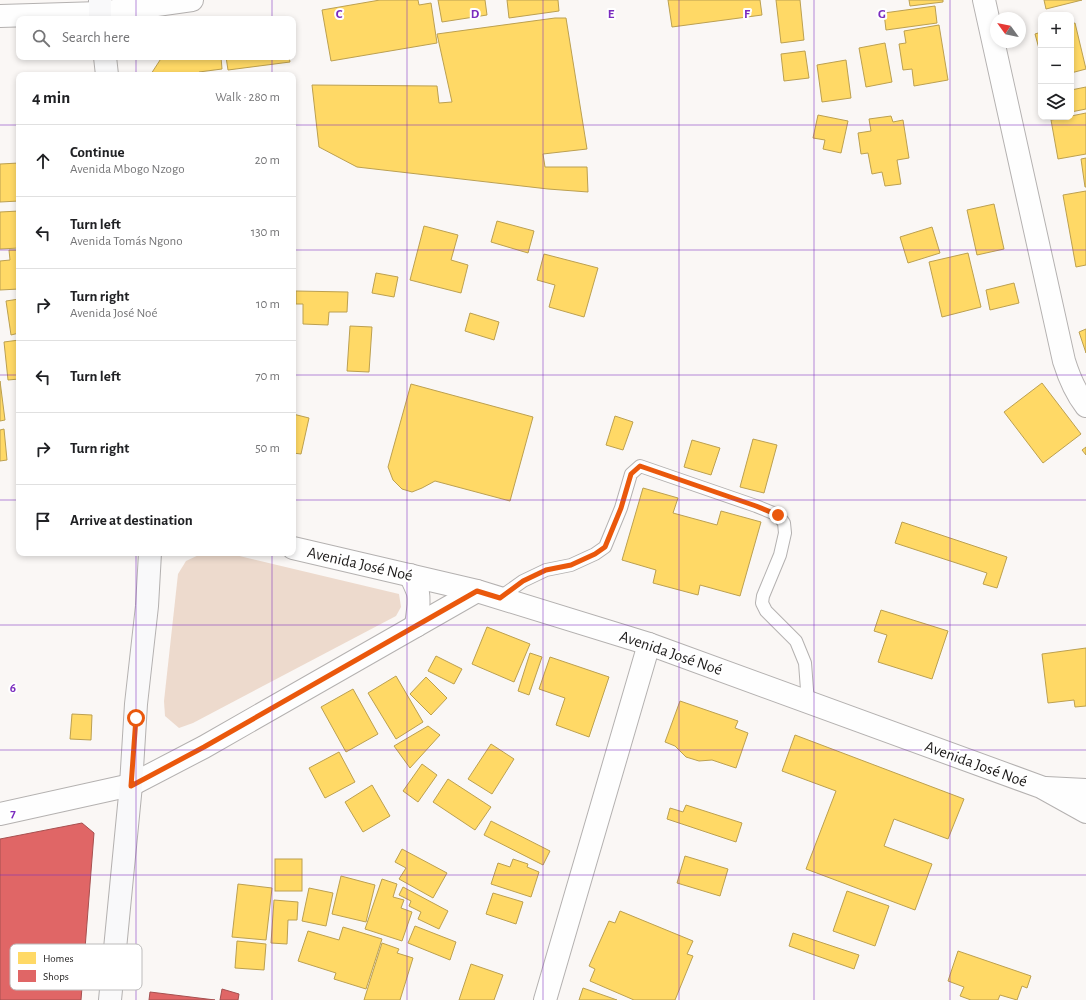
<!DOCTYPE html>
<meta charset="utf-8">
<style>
:root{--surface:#fff;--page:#f6f6f6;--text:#202124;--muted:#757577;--line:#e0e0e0}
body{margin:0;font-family:"Alegreya Sans",sans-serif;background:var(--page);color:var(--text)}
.controls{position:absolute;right:12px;top:12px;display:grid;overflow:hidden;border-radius:8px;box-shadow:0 2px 6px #0003}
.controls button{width:36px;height:36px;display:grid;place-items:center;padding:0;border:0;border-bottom:1px solid var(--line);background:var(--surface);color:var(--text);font:20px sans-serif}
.compass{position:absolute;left:990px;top:12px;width:36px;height:36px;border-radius:50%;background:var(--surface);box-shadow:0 2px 6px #0003;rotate:303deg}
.stop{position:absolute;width:12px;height:12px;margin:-9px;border:3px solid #ea580c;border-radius:50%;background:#fff}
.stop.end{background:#ea580c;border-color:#fff;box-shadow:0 1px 4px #0008}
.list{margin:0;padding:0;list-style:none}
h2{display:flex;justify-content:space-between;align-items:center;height:52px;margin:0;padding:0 16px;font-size:17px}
h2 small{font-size:13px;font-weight:400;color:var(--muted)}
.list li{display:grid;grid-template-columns:26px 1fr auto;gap:12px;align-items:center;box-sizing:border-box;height:72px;padding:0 16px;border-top:1px solid var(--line)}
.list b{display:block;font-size:15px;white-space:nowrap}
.list p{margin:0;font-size:13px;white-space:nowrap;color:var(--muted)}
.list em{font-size:13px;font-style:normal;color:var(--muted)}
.icon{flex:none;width:22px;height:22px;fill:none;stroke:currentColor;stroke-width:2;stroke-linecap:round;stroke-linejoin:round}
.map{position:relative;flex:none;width:1086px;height:1000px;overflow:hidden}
.search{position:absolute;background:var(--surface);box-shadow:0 2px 6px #0003;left:16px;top:16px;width:280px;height:44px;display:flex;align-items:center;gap:10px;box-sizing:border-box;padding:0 14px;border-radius:8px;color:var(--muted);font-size:15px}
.panel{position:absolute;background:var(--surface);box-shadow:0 2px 6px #0003;left:16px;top:72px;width:280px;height:484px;border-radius:8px}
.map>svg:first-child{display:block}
.green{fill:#eddacd}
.homes{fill:#ffd966;stroke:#bca050}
.shops{fill:#e06666;stroke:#a65050}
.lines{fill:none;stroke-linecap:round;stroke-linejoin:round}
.lane-casing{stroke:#b4b1b0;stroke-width:14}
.street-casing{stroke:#b4b1b0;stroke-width:24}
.secondary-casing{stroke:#b4b1b0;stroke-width:24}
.lane{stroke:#fefefe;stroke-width:12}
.street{stroke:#fefefe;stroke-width:22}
.secondary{stroke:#f9f9fa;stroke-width:22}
.route{stroke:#ea580c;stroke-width:5}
.grid{fill:none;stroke:#7b2cbf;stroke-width:1;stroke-opacity:0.55}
.labels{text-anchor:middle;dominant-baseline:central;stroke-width:4;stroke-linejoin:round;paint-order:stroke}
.street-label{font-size:16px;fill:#1e1c1b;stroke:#fff}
.key{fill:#fff;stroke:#bcbbbb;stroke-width:1}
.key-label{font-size:11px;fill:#1e1c1b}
.grid-label{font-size:13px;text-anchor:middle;font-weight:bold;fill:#7b2cbf;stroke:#fff;stroke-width:4;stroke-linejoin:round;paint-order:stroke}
</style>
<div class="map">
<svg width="1086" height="1000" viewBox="0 0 1086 1000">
<rect width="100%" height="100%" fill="#faf7f5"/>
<polygon class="green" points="203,553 227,553 399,594 401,607 396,616 193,723 179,728 165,716 164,701 178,574 186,561"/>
<g class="homes">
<polygon points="380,0 418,0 419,5 431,3 437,43 331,61 322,10"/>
<polygon points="438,0 485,0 487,15 442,22"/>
<polygon points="507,0 558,0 559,11 509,18"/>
<polygon points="668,0 760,0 762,15 672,27"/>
<polygon points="776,0 800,0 804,40 781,43"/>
<polygon points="909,0 943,0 943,2 910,6"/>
<polygon points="1044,0 1082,0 1046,9"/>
<polygon points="935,6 937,23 886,30 884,13"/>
<polygon points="555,18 566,18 587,149 543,154 545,167 587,167 588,192 548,189 357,167 319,147 312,85 437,86 439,103 452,102 437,34"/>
<polygon points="1075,23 1086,69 1071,73 1071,24"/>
<polygon points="939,25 948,80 914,86 912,69 903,70 899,44 906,43 904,31"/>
<polygon points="1041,32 1041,56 1035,34"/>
<polygon points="885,43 892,82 866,87 859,48"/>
<polygon points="805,51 809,78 784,81 781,54"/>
<polygon points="162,57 221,57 222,69 199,72 197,75 151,75 151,74"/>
<polygon points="226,57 289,57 290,62 228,70"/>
<polygon points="846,60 851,98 822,102 817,65"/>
<polygon points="1086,87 1086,109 1071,112 1071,90"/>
<polygon points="1086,113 1086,154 1058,159 1051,120 1071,117 1071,116"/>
<polygon points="818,115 848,121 841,153 823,149 825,140 813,138"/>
<polygon points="891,116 893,122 903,120 909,158 897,160 901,184 885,186 882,172 872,174 868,153 861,154 858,133 871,131 869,119"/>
<polygon points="1086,158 1086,187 1085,187 1081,159"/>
<polygon points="19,163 19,201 0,202 0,164"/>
<polygon points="1086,191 1086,265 1076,267 1063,195"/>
<polygon points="994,204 1004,249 977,255 967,210"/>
<polygon points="19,211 19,248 0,249 0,212"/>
<polygon points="497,221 534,231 528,253 491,242"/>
<polygon points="424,226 458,235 451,260 468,265 461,293 410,280"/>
<polygon points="932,227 940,253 908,263 900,237"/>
<polygon points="9,250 19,250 19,289 0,290 0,261 10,260"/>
<polygon points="968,253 981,307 942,317 929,262"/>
<polygon points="544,254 598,268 584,317 549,307 555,285 537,280"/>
<polygon points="376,273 398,277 394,297 372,293"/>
<polygon points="1014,283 1019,303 990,310 986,290"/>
<polygon points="296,291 348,292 347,312 329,312 328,325 303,324 303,304 296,304"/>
<polygon points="19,299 19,333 11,335 6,301"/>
<polygon points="470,313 499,322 494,340 465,331"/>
<polygon points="350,326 372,327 369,372 347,371"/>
<polygon points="1086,329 1086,353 1079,332"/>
<polygon points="19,340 19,379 8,380 4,342"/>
<polygon points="0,381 5,420 0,421"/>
<polygon points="1042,383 1081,434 1043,463 1004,412"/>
<polygon points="411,384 533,417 510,501 435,481 422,488 412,492 402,489 393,480 388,467"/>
<polygon points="293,414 309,418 301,454 293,453"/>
<polygon points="615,416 633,422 623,450 606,445"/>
<polygon points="4,429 7,460 0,461 0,430"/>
<polygon points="753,439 777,445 764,493 740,487"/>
<polygon points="692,440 720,448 711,475 684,467"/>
<polygon points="1086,447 1086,455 1082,450"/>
<polygon points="643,488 678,498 673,513 717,525 721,511 761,522 740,596 700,585 698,595 653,583 656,570 622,560"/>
<polygon points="902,522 1007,557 997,588 983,584 987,573 895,543"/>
<polygon points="881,610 948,631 932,679 878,662 887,635 874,631"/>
<polygon points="487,627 530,644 514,682 472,664"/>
<polygon points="1086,648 1086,706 1075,707 1074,700 1048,703 1042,654"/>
<polygon points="530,653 542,657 529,695 518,691"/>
<polygon points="436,656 462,669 454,684 428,671"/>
<polygon points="550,657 609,677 589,737 556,725 565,698 539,689"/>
<polygon points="396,676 423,722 396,739 368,693"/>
<polygon points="426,677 447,698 431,715 410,694"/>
<polygon points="353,689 378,734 346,752 321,707"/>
<polygon points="680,701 738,721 735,728 748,733 736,768 712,760 699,761 686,757 675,746 665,742"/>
<polygon points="72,714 92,715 91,740 70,739"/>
<polygon points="428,726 440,735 410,768 394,746"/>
<polygon points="795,735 964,799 948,839 894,819 884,846 932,864 915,910 806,869 836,791 782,771"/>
<polygon points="491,744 514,759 492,794 468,779"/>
<polygon points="339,752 355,782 325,798 309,768"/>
<polygon points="422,764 437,775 418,802 403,791"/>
<polygon points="448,779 491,807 475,830 433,802"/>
<polygon points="372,785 390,816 363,832 345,802"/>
<polygon points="686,805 742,823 736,842 667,819 670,808 683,812"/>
<polygon points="491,821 550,851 543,865 484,835"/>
<polygon points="402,849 447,873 433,898 399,879 406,868 395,862"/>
<polygon points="685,856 728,869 720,896 677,883"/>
<rect x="275" y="859" width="27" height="32"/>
<polygon points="513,859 528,864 527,867 539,872 531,897 491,884 498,863 510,867"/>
<polygon points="341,876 375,885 366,922 332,914"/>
<polygon points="382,879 397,884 393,897 404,900 401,908 412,912 402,941 365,929"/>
<polygon points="238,884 272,888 266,940 232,937"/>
<polygon points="403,887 448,911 439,929 418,919 421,912 409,906 411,901 399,895"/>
<polygon points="309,888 333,893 326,926 302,921"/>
<polygon points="847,891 889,906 875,946 833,931"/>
<polygon points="493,893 523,902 516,924 486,914"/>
<polygon points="274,900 298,902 297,920 288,920 287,944 271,943"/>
<polygon points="620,911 693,941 687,954 693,956 675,1000 634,1000 590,981 595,969 589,966 609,921 615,923"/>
<polygon points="415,926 456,942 450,960 408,943"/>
<polygon points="343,927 382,939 366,989 334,979 336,973 298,961 308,931 339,940"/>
<polygon points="793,933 859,955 854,969 789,946"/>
<polygon points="237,941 266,944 264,970 235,968"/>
<polygon points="382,943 399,949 397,953 413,958 400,1000 364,1000"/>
<polygon points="958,951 1031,976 1027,988 1022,986 1017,1000 1000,995 998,1000 971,1000 960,996 964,987 948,981"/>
<polygon points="471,964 503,975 494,1000 459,1000"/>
<polygon points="583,988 617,1000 579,1000"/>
</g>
<g class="shops">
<polygon points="82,823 94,833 81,1000 0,1000 0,839"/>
<polygon points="222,989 239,994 238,1000 220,1000"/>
<polygon points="150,992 215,1000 149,1000"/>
</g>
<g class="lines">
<defs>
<polyline id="lane" points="499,598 523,581 546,570 571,565 595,554 605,547 621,508 631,474 640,466 756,506 778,515 784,523 785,533 780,555 763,596 762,603 766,611 796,641 805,663 808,703"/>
<g id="street">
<path d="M984,0L1064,361C1069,377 1075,392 1086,406"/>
<polyline points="0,16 100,13 192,0"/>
<polyline points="293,548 477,591 649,644 1041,787 1086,812"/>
<path d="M410,575C413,581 416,587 418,593C420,604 417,616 416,626"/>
<polyline points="1046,788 1086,790"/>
<polyline points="0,814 131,785 204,747 477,591"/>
<polyline points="545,1000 649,644"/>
</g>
<g id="secondary">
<polyline points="100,0 100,19"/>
<polyline points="105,57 107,75"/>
<polyline points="110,1000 131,785 136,704 147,606 150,553"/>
</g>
</defs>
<use href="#lane" class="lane-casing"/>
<use href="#street" class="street-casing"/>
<use href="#secondary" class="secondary-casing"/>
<use href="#lane" class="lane"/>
<use href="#street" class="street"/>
<use href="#secondary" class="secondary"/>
</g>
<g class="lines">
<polyline class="route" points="136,718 131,786 204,747 477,591 500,598 523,581 546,570 571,565 595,554 605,547 621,508 631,474 640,466 756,506 778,515"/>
</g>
<path class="grid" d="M136,0V19M272,0V19M407,0V1000M543,0V1000M679,0V1000M814,0V1000M950,0V1000M136,57V75M272,57V75M0,125H19M293,125H1086M0,250H19M293,250H1086M0,375H19M293,375H1086M0,500H19M293,500H1086M136,553V1000M272,553V1000M0,625H1086M0,750H1086M0,875H1086"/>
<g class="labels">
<g class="street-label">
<text transform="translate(360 564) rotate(13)">Avenida José Noé</text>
<text transform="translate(671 653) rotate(19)">Avenida José Noé</text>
<text transform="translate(976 764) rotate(20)">Avenida José Noé</text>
</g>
</g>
<rect x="10" y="944" width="132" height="46" rx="6" class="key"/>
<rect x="18" y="952" width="18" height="12" fill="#ffd966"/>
<rect x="18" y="970" width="18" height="12" fill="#e06666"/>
<g class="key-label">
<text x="43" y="962">Homes</text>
<text x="43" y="980">Shops</text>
</g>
<g class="grid-label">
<text x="339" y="18">C</text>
<text x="475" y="18">D</text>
<text x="611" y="18">E</text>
<text x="747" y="18">F</text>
<text x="882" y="18">G</text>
<text x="13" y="692">6</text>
<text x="13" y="817">7</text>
</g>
</svg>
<div class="controls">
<button>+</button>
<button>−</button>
<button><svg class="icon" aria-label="layers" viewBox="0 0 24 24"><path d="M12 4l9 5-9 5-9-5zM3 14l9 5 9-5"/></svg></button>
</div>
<svg class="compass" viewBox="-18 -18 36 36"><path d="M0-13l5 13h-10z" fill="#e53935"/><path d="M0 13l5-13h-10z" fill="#757577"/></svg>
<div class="stop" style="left:136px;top:718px"></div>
<div class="stop end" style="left:778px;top:515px"></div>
<div class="search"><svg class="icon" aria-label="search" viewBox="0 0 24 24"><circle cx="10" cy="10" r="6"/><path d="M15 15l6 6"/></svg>Search here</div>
<section class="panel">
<h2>4 min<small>Walk · 280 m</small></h2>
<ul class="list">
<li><svg class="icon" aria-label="ahead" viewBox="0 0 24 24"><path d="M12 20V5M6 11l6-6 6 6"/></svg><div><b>Continue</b><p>Avenida Mbogo Nzogo</p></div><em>20 m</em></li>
<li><svg class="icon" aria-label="left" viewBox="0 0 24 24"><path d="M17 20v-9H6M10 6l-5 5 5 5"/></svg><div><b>Turn left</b><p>Avenida Tomás Ngono</p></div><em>130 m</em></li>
<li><svg class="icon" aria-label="right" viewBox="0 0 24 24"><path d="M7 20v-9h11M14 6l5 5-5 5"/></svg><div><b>Turn right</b><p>Avenida José Noé</p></div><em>10 m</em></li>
<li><svg class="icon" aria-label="left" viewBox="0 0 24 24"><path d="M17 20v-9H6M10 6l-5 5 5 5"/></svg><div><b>Turn left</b></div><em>70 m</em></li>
<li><svg class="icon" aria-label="right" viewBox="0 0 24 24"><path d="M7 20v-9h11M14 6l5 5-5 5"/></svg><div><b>Turn right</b></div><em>50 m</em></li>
<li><svg class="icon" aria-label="arrive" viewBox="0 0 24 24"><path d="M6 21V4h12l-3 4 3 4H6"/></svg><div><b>Arrive at destination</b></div></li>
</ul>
</section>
</div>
